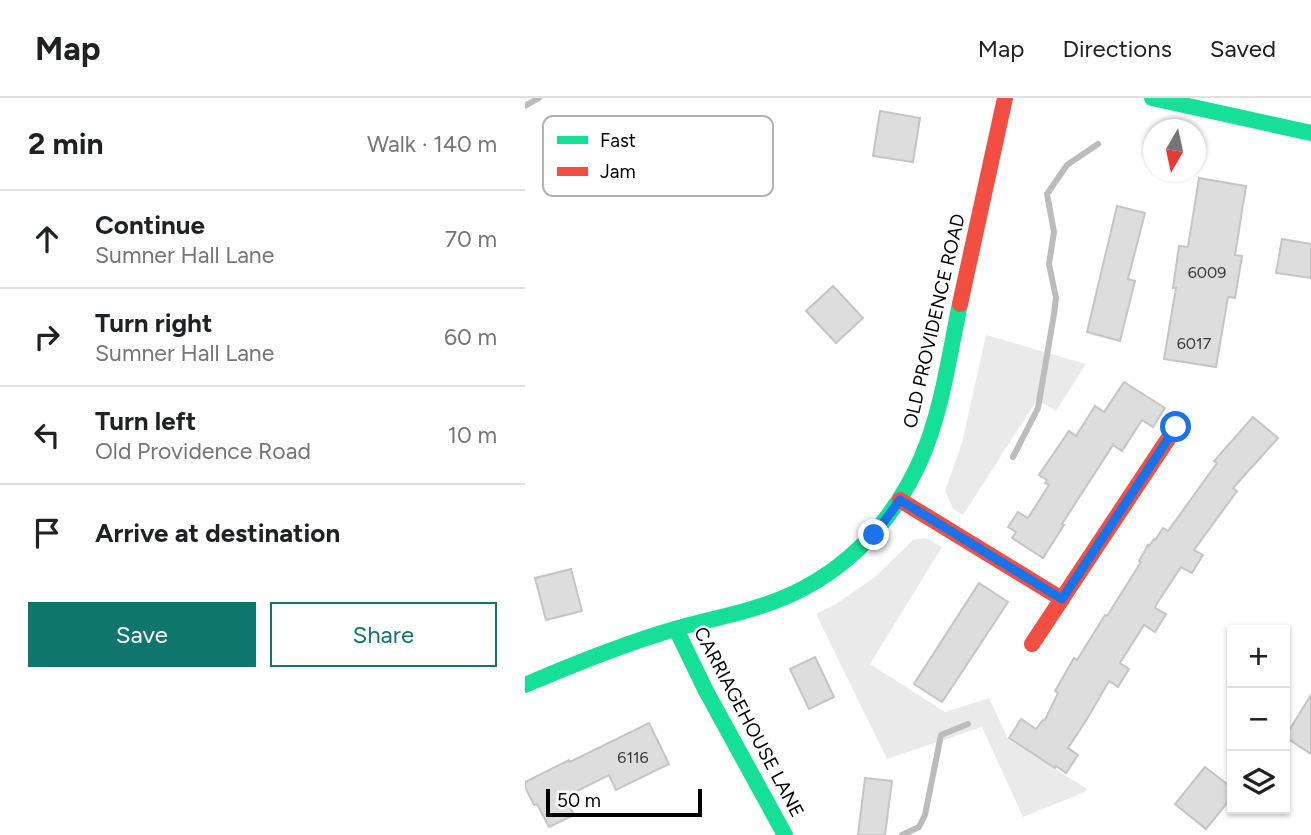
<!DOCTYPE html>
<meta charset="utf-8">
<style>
:root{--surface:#fff;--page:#f2f2f2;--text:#202124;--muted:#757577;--line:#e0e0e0;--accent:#0f766e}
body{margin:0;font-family:Figtree,sans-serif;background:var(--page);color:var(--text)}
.controls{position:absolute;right:21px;bottom:21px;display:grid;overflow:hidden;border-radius:0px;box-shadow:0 2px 5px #0004}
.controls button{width:63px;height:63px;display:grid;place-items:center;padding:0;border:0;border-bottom:2px solid var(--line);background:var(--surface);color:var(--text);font:35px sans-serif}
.compass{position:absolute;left:618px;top:21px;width:63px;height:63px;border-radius:50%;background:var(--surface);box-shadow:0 2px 5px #0004;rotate:189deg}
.scale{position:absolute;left:21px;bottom:18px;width:156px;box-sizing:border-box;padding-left:7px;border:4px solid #000;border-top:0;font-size:19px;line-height:24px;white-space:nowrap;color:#000;-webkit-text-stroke:5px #fff;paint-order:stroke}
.stop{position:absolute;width:21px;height:21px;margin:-16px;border:5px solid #1a73e8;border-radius:50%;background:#fff}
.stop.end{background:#1a73e8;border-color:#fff;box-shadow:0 2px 7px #0008}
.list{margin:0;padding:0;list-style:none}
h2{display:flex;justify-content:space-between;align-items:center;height:91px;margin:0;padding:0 28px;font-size:30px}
h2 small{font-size:23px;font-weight:400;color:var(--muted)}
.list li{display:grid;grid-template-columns:46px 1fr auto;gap:21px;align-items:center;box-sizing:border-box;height:98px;padding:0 28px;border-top:2px solid var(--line)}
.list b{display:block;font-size:26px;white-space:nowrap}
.list p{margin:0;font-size:23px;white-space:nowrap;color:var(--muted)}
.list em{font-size:23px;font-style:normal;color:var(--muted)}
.actions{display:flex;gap:14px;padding:21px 28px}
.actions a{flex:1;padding:16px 0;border:2px solid var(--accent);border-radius:0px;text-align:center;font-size:24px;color:var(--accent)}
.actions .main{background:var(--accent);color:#fff}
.icon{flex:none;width:38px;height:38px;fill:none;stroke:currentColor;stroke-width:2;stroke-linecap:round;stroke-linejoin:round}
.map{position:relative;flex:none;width:786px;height:737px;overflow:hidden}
header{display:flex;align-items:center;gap:42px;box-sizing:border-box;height:98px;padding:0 35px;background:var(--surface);border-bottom:2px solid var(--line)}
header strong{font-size:33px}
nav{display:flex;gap:38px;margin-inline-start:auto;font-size:24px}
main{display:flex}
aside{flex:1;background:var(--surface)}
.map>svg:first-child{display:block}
.green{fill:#eaeaea}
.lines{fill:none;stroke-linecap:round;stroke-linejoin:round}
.stream{stroke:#bcbcbc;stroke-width:6}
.building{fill:#ddd;stroke:#c5c5c5;stroke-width:2}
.fast{stroke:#16e098;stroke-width:16}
.jam{stroke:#f24e42;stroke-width:16}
.route{stroke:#1a73e8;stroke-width:9}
.labels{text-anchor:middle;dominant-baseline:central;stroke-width:5;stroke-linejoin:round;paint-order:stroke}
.number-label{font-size:16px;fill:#373737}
.street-label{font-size:19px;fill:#000;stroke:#fff}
.key{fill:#fff;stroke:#b2b2b2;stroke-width:2}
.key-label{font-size:19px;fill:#000}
</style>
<header>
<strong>Map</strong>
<nav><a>Map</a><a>Directions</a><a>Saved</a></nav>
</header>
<main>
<aside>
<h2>2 min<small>Walk · 140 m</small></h2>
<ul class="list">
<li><svg class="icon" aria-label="ahead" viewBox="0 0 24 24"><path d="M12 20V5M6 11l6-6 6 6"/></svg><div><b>Continue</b><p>Sumner Hall Lane</p></div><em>70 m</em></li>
<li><svg class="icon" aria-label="right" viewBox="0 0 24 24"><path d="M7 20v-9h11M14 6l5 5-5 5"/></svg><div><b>Turn right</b><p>Sumner Hall Lane</p></div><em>60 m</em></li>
<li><svg class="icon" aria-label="left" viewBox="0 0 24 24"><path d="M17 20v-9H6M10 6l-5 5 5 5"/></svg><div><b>Turn left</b><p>Old Providence Road</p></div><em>10 m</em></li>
<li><svg class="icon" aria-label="arrive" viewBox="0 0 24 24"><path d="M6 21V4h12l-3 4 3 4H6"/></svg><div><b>Arrive at destination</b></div></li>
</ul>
<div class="actions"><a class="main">Save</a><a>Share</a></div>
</aside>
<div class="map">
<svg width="786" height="737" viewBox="0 0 786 737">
<rect width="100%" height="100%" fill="#fff"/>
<g class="green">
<polygon points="461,237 561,266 531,313 512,302 438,417 428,411 420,393 437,345"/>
<polygon points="401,440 417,449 345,566 420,614 464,600 483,641 562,691 560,694 498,719 457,629 362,661 291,516 311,506 350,479 388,442"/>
</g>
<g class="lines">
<g class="stream">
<polyline points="0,8 14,0"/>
<polyline points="488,359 513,310 529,216 531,200 524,166 529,134 522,96 542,67 573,46"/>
<polyline points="377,737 394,729 400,717 416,637 443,626"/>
</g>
</g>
<g class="building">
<polygon points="355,13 395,20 388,64 348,58"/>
<polygon points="674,80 721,88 710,157 717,158 710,200 703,199 691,269 639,261 651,190 648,190 654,148 663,149"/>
<polygon points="592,108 620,115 603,181 610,183 595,243 562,234"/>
<polygon points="757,141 786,146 786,180 751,175"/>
<polygon points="308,188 338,220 311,245 281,213"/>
<polygon points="599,284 640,310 628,329 617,322 597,353 588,347 537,426 539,427 518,460 487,440 491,434 483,429 493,414 503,420 524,387 520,385 522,382 514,377 544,333 551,338 570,308 579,314"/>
<polygon points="728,319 753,340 708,390 712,393 669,452 678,457 667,475 656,469 631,507 630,510 641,516 630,534 619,527 595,565 604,571 593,589 584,583 562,621 543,650 553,657 541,675 531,668 530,670 484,640 496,621 511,631 518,622 520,622 533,595 530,593 549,560 552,562 580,517 582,518 616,464 614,463 623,447 624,448 629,441 630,442 638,430 643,433 692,365 689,363"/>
<polygon points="46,471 57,513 21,522 10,480"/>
<polygon points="454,485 483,504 417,604 389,586"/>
<polygon points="290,559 309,599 284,611 265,571"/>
<polygon points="786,597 786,656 760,639"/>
<polygon points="124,625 144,666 91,692 84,677 40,699 49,717 24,729 12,706 9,707 0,689 0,684 44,662 45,664"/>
<polygon points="680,669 707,690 707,699 681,731 650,706"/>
<polygon points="340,680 367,683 360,737 333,737"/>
</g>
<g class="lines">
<g class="fast">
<polyline points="627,0 786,35"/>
<polyline points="151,531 181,593 260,737"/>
<path d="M0,587C49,566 98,546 150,531C180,522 212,517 242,506C313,482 366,429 396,361C417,313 424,258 435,206"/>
</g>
<g class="jam">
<polyline points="435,206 480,0"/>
<polyline points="375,402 537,501"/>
<polyline points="507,546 651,329"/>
</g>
</g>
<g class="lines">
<polyline class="route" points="349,437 375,402 537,501 651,329"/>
</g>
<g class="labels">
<g class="number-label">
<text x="682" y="174">6009</text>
<text x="669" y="245">6017</text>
<text x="108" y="659">6116</text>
</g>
<g class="street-label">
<text transform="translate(409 223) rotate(-77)">OLD PROVIDENCE ROAD</text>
<text transform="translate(224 624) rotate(62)">CARRIAGEHOUSE LANE</text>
</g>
</g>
<rect x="18" y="18" width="230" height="80" rx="10" class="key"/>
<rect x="32" y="38" width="31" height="8" fill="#16e098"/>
<rect x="32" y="69" width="31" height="9" fill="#f24e42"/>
<g class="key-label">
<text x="75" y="49">Fast</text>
<text x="75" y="80">Jam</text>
</g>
</svg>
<div class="controls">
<button>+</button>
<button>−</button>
<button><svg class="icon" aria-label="layers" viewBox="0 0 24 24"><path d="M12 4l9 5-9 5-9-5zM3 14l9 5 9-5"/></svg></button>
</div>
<svg class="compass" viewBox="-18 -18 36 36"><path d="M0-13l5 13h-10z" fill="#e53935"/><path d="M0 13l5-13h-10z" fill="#757577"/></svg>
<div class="scale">50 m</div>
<div class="stop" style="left:651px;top:329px"></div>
<div class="stop end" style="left:349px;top:437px"></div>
</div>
</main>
